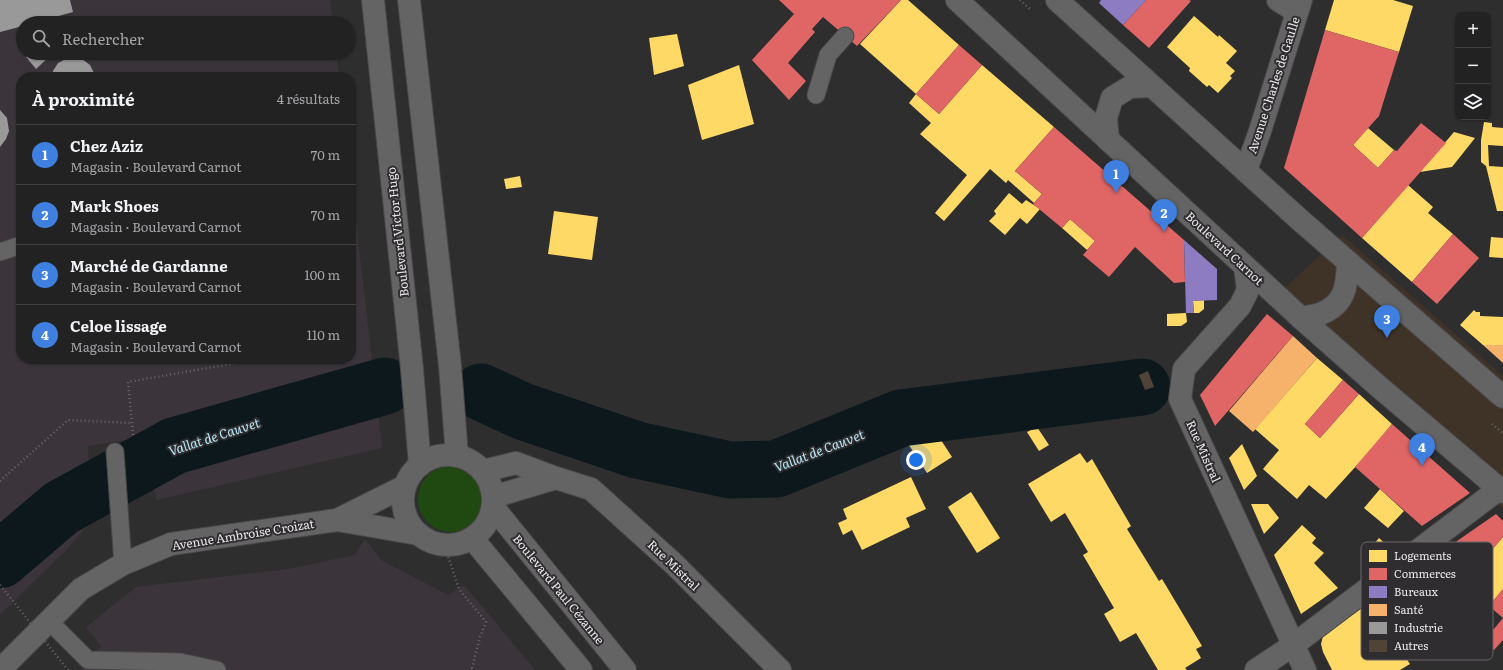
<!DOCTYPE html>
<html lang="fr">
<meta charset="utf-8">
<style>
:root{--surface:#232223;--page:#2f2f30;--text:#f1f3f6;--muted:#a3a4a6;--line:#403f41;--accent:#a9a7a9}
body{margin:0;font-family:Literata,serif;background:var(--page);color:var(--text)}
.controls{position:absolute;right:12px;top:12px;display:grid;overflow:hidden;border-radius:8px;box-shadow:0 1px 3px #0004}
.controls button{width:36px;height:36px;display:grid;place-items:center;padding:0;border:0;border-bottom:1px solid var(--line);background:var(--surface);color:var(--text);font:20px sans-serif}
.you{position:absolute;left:916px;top:460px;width:14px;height:14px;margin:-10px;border:3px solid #fff;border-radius:50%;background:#1a73e8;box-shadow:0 0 0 6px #1a73e833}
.badge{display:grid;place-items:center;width:26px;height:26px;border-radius:50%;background:var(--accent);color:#fff;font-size:13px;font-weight:700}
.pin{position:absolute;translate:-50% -33px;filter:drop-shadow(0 1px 2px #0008)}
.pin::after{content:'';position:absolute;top:21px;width:14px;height:12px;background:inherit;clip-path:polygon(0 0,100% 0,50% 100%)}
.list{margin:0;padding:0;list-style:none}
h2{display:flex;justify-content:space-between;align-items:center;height:52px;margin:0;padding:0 16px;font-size:17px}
h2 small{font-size:13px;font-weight:400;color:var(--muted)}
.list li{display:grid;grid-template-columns:26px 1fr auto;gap:12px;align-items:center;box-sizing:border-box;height:60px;padding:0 16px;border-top:1px solid var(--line)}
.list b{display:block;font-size:15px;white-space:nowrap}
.list p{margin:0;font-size:13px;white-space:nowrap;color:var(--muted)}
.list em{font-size:13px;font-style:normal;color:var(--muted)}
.icon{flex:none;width:22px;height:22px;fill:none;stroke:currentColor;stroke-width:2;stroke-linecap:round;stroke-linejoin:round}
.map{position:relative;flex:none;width:1503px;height:670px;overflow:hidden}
.search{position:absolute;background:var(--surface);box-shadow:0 1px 3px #0004;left:16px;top:16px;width:340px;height:44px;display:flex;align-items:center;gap:10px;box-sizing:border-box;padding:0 14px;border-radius:22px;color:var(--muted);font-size:15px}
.panel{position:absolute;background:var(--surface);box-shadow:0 1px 3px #0004;left:16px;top:72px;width:340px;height:292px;border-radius:16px}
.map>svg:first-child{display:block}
.commercial{fill:#3e3326}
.built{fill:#3b353b}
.green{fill:#204811}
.homes{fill:#ffd966}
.shops{fill:#e06666}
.offices{fill:#8e7cc3}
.health{fill:#f6b26b}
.industry{fill:#999}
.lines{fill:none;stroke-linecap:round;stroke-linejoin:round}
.river{stroke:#0c181c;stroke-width:57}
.building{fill:#4f4437}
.service-casing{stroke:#4a494a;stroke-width:19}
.minor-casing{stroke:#4a494a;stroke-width:24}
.secondary-casing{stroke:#4a494a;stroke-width:24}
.path{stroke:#676667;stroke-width:2.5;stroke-dasharray:1 3;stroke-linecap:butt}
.service{stroke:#656465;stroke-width:17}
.minor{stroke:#656465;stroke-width:22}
.secondary{stroke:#656465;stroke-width:22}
.path-bridge{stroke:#676667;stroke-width:2.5;stroke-dasharray:1 3;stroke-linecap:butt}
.labels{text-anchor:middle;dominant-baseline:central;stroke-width:4;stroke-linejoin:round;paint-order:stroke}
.street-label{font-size:12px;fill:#eae8ea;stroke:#302d30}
.water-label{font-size:13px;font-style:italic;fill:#b5e9f6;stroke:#302d30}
.key{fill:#302d30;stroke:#686568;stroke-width:1}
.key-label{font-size:11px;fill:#eae8ea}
</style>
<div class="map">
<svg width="1503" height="670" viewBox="0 0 1503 670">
<rect width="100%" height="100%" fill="#2f2e2f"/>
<polygon class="commercial" points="1342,235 1503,376 1503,509 1272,300"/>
<g class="built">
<polygon points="0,0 330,0 333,23 23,23 23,53 336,53 339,77 21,77 21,359 351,359 351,179 382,448 157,500 139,438 88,446 91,521 69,547 0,615"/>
<polygon points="365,539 381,560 448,595 464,585 535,670 80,670 101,646 86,627 136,587 288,569 355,555"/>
</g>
<circle class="green" cx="451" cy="499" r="33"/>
<g class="homes">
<polygon points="901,0 908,0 959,45 916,94 860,44"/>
<polygon points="1334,0 1393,0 1413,6 1399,52 1325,30"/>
<polygon points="1194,16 1218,37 1219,35 1237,51 1226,63 1235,71 1230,76 1232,78 1218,93 1209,85 1207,87 1189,71 1190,68 1167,47"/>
<polygon points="677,34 684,66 654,75 649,38"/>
<polygon points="739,65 754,124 702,140 688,85"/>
<polygon points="982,65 1054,127 1015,171 1042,194 1034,203 1008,180 1006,183 990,169 944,221 935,213 967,175 920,134 931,123 909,103 916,94 939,114"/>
<polygon points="1484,122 1492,123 1492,127 1503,128 1503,146 1488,145 1489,166 1503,167 1503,211 1497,211 1486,166 1481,162 1481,140"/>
<polygon points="1368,128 1394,150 1378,168 1353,145"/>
<polygon points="1454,132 1475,138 1452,167 1420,172"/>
<polygon points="520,176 522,187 506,189 504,179"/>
<polygon points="1408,185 1433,207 1428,213 1453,234 1412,282 1362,238"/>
<polygon points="1009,193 1022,204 1026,200 1040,209 1027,224 1020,218 1005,235 989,221 996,214 994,211"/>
<polygon points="554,211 598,217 592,260 548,254"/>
<polygon points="1070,219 1095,241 1087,250 1062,228"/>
<polygon points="1491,237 1503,238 1503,258 1489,257"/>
<polygon points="1204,300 1204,309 1199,313 1194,313 1193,301"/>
<polygon points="1474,310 1476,312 1480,312 1480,316 1503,317 1503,345 1483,345 1460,325"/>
<polygon points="1186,313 1187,322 1181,326 1167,326 1167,314"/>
<polygon points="1317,358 1343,380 1305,424 1320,438 1359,394 1392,424 1369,452 1326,499 1309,485 1297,499 1263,469 1279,450 1255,429"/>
<polygon points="1037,427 1049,445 1039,451 1027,432"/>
<polygon points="937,434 952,457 927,473 907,442"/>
<polygon points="1242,444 1257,476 1244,490 1229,458"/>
<polygon points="1080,453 1087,463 1092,459 1131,526 1127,529 1159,581 1162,579 1202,646 1196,649 1201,658 1185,668 1187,670 1158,670 1136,633 1120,642 1104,614 1114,608 1083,555 1088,552 1065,513 1051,522 1028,484"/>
<polygon points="911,477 926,509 906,518 910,527 862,550 852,530 843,535 838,523 847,519 843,509"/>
<polygon points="1380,489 1404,511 1388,528 1364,508"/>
<polygon points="971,492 1000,538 977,553 948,507"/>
<polygon points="1251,504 1268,504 1279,518 1264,534"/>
<polygon points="1302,525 1316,538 1312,543 1324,553 1314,563 1338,588 1301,614 1274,555"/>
<polygon points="1503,537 1503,589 1489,606 1463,583"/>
<polygon points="1379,538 1391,549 1380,557 1370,549"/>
<polygon points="1401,580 1417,602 1407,610 1424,635 1401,651 1410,664 1400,670 1332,670 1323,652 1321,644 1323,636"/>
</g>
<g class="shops">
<polygon points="779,0 901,0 857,46 823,17 812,29 815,32 788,63 806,81 789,100 752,60 794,14"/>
<polygon points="1146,0 1189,0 1191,1 1149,48 1123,25"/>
<polygon points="1325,30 1399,52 1379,116 1353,145 1378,168 1394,150 1397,151 1421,123 1446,143 1362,238 1284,168"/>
<polygon points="959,45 982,65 939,114 916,94"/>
<polygon points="1054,127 1184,240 1185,282 1174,283 1135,247 1109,277 1083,255 1095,241 1070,219 1062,228 1033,204 1042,194 1015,171"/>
<polygon points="1453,234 1479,258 1437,304 1412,282"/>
<polygon points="1267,314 1293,336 1215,426 1200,395"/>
<polygon points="1343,380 1359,394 1320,438 1305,424"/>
<polygon points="1392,424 1470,493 1422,526 1355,467"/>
<polygon points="1496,514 1503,521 1503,537 1463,583 1434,557"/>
<polygon points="1503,589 1503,640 1494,650 1484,641 1503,618 1489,606"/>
</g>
<g class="offices">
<polygon points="1101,0 1146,0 1123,25 1099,3"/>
<polygon points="1184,240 1217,269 1217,300 1193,301 1194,313 1186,313"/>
</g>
<g class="health">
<polygon points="1293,336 1317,358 1253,432 1229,411"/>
<polygon points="1483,345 1503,345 1503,363"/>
</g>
<g class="industry">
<polygon points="0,0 70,0 73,12 33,23 23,23 23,26 0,32"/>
<polygon points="32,53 49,53 51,55 36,69 26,57"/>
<polygon points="73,57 82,59 90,65 96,77 52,77 53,71 58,63 66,59"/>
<polygon points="0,110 7,118 9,131 6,139 0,147"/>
</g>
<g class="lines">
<g class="river">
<polyline points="481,392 522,411 637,450 730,470 776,469 901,418 1142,387"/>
<polyline points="0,560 61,508 174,446 385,386"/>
</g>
</g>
<polygon class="building" points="1148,371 1154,387 1145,390 1139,375"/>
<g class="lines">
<defs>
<g id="service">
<polyline points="816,95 828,55 845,36"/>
<polyline points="0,252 21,245"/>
<polyline points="115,452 123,564"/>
<polyline points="49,621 88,660 180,662 217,670"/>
</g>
<g id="minor">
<polyline points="1278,0 1297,12"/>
<polyline points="1246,170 1260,131 1301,0"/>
<polyline points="1245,267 1248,290 1240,306 1184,369 1180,399 1305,670"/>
<path d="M1301,318C1307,317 1314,316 1320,314C1345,305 1347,286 1348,263"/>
<polyline points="483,471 516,463 556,478 493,497"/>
<polyline points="556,478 591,489 674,564 780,670"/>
<polyline points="1256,670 1292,646 1499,489"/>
</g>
<g id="secondary">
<polyline points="373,0 412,369 420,465"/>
<polyline points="409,0 450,366 457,456"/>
<polyline points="957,0 1301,318 1378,386 1503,492"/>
<polyline points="1057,0 1300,220 1503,397"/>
<polyline points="1108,140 1106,118 1112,98 1130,87 1152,86"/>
<circle cx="448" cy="500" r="45"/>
<polyline points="493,507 625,670"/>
<polyline points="337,520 418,534"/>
<polyline points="472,538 581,670"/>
<polyline points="0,670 81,589 123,564 171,544 337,520 405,486"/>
</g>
</defs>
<use href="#service" class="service-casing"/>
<use href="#minor" class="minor-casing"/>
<use href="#secondary" class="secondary-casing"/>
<g class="path">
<polyline points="1020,0 1030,9"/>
<polyline points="1492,424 1503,433"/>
<polyline points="133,435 128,382 259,359"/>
<polyline points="0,481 68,420 131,423"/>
<polyline points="447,553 459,589 486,622 480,637 472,668 474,670"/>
</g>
<use href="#service" class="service"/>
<use href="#minor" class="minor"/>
<use href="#secondary" class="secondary"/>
<polyline class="path-bridge" points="0,585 68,670"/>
</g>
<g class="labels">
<g class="street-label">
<text transform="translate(1273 85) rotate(-72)">Avenue Charles de Gaulle</text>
<text transform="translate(397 232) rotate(-96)">Boulevard Victor Hugo</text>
<text transform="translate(1225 248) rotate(43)">Boulevard Carnot</text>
<text transform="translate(1204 451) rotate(66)">Rue Mistral</text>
<text transform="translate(243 534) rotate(-9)">Avenue Ambroise Croizat</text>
<text transform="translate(674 565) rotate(44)">Rue Mistral</text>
<text transform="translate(559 589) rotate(51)">Boulevard Paul Cézanne</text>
</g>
<g class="water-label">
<text transform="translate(214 436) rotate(-18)">Vallat de Cauvet</text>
<text transform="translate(819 450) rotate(-21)">Vallat de Cauvet</text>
</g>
</g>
<rect x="1361" y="542" width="132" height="118" rx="6" class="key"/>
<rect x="1369" y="550" width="18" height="12" fill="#ffd966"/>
<rect x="1369" y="568" width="18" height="12" fill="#e06666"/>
<rect x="1369" y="586" width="18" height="12" fill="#8e7cc3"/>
<rect x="1369" y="604" width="18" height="12" fill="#f6b26b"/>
<rect x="1369" y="622" width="18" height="12" fill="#999"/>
<rect x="1369" y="640" width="18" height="12" fill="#4f4437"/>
<g class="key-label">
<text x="1394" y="560">Logements</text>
<text x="1394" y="578">Commerces</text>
<text x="1394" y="596">Bureaux</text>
<text x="1394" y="614">Santé</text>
<text x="1394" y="632">Industrie</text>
<text x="1394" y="650">Autres</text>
</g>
</svg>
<div class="controls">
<button>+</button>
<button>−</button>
<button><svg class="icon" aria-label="layers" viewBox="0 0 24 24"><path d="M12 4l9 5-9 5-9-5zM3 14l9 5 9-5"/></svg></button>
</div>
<div class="you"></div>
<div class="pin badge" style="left:1116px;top:193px;background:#3f7fe0">1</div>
<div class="pin badge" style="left:1164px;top:232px;background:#3f7fe0">2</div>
<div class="pin badge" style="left:1387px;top:338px;background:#3f7fe0">3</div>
<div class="pin badge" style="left:1422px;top:466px;background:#3f7fe0">4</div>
<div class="search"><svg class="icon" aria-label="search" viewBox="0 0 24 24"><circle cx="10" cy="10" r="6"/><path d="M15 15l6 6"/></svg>Rechercher</div>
<section class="panel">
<h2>À proximité<small>4 résultats</small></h2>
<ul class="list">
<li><span class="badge" style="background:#3f7fe0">1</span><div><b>Chez Aziz</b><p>Magasin · Boulevard Carnot</p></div><em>70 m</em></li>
<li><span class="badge" style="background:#3f7fe0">2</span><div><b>Mark Shoes</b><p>Magasin · Boulevard Carnot</p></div><em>70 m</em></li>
<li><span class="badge" style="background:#3f7fe0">3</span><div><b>Marché de Gardanne</b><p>Magasin · Boulevard Carnot</p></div><em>100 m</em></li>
<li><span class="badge" style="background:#3f7fe0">4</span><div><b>Celoe lissage</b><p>Magasin · Boulevard Carnot</p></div><em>110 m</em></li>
</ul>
</section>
</div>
